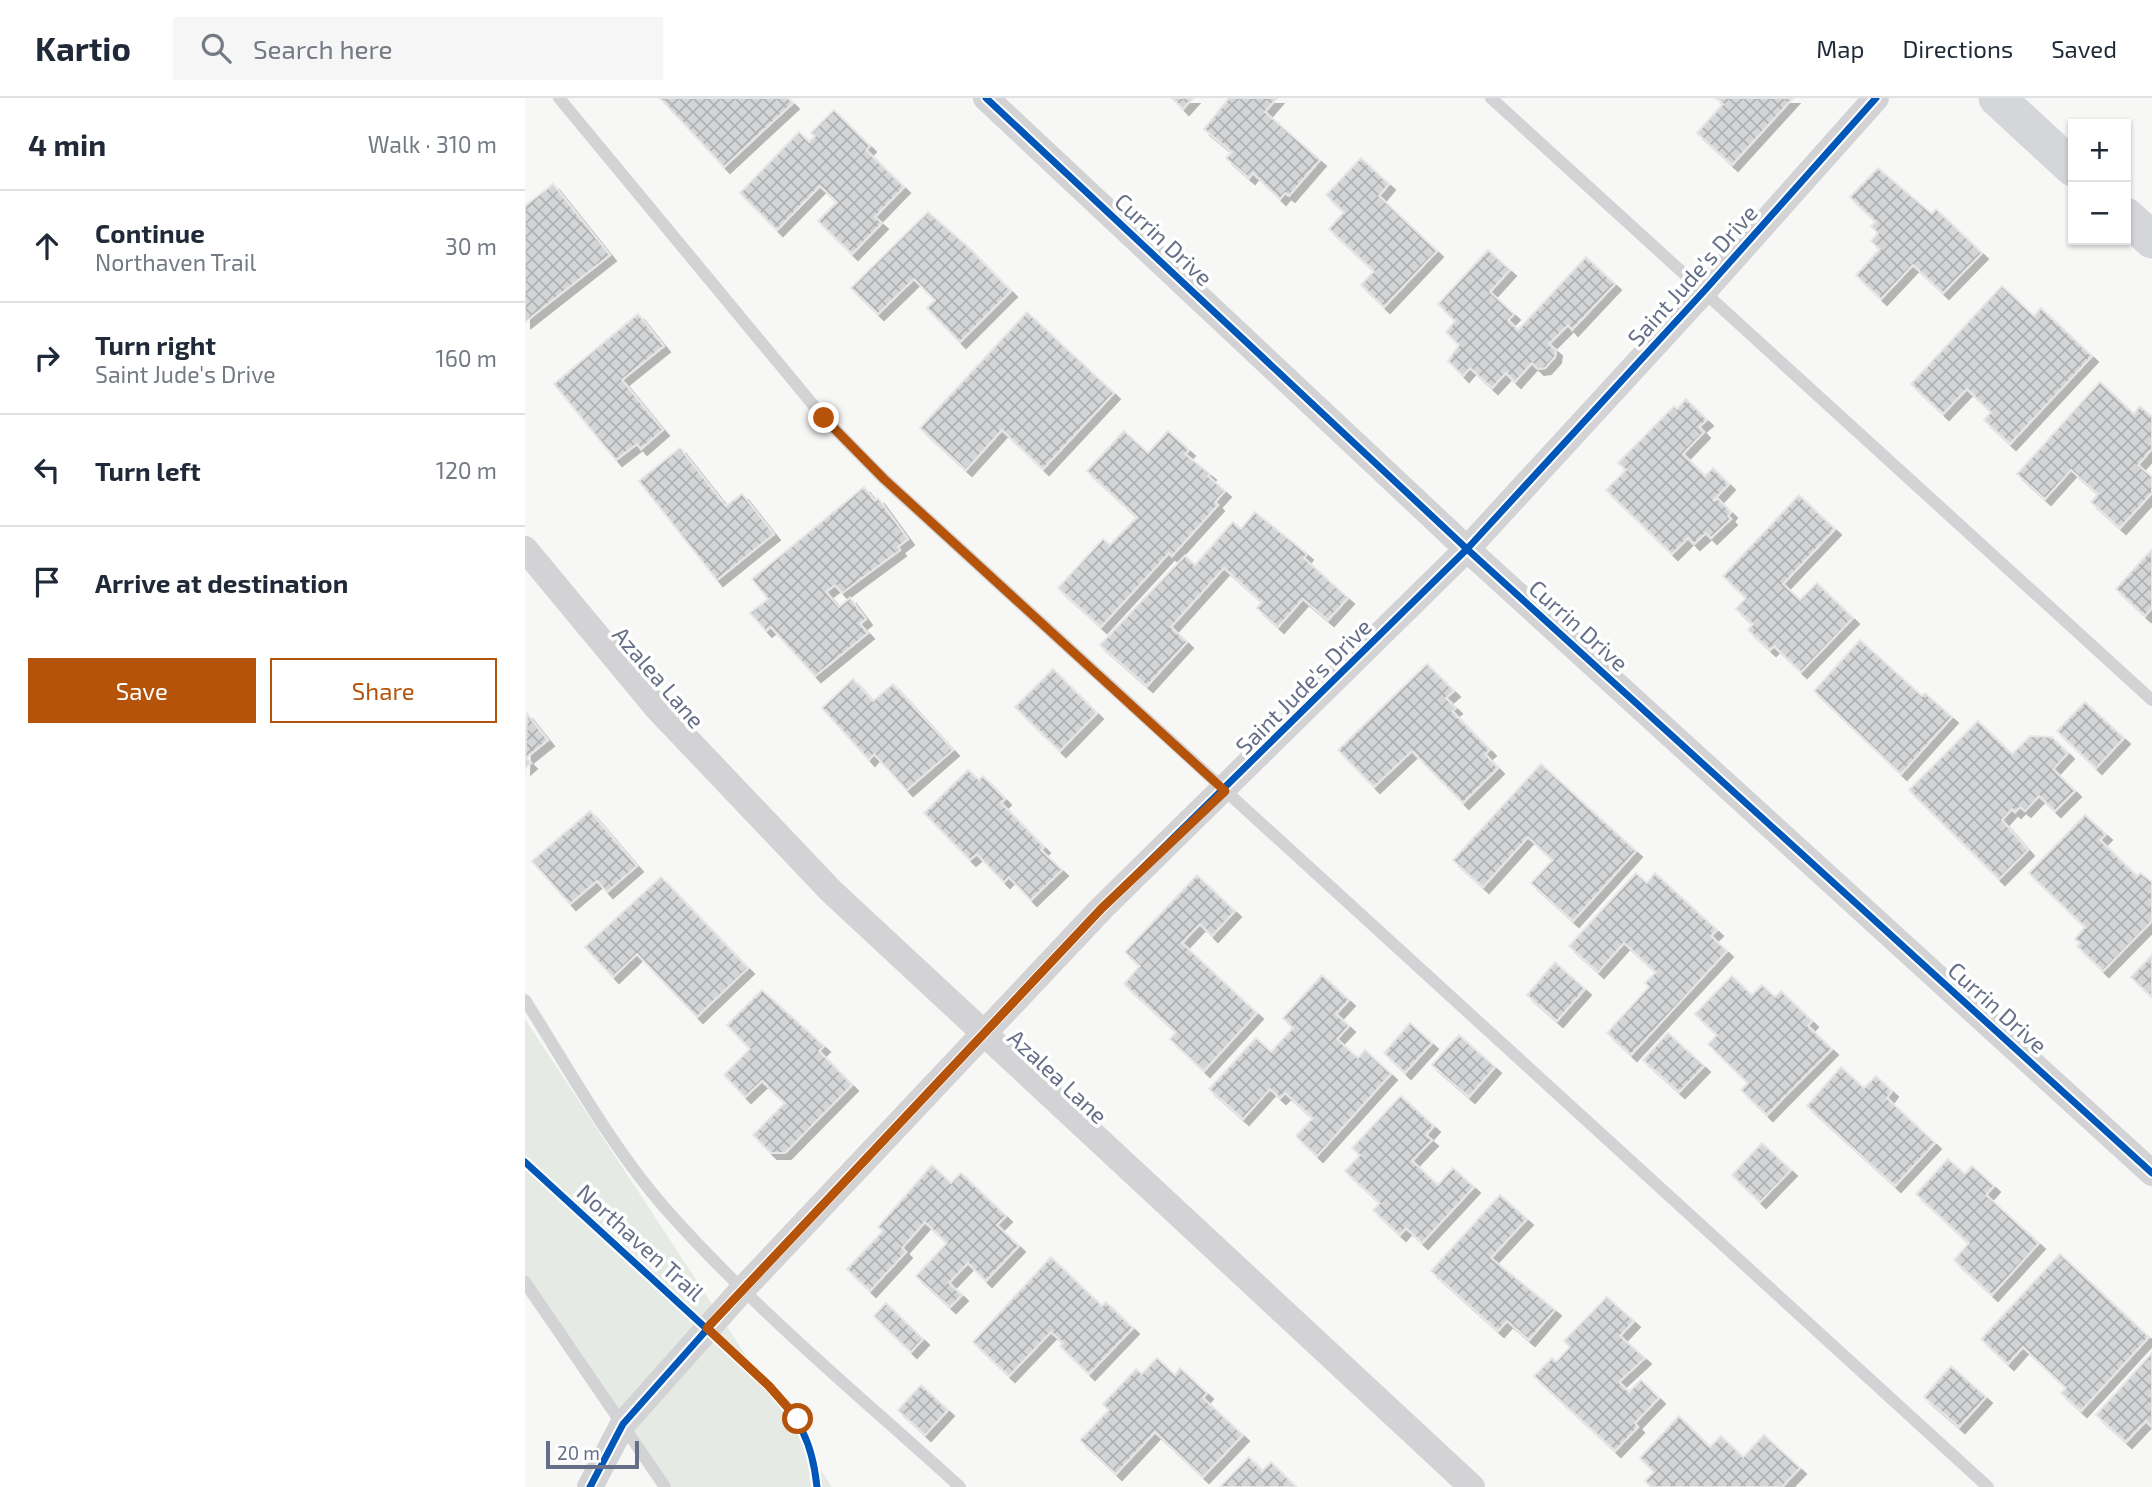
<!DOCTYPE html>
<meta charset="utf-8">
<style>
:root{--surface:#fff;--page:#f6f6f7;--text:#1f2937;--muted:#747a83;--line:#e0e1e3;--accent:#b45309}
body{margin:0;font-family:"Exo 2",sans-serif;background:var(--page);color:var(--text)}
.controls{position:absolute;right:21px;top:21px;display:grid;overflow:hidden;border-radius:0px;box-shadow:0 2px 5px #0004}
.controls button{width:63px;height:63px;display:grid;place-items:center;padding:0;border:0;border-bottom:2px solid var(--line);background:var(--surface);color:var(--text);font:35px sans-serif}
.scale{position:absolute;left:21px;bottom:18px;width:93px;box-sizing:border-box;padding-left:7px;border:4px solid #666f87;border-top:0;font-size:19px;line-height:24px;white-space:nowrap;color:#666f87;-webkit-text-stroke:5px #fff;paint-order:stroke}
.stop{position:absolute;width:21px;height:21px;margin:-16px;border:5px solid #b45309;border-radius:50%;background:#fff}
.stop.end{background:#b45309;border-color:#fff;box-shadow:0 2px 7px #0008}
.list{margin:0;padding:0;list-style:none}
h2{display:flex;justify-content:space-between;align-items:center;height:91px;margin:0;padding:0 28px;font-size:30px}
h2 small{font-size:23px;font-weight:400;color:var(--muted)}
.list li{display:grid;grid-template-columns:46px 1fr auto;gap:21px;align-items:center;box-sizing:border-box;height:112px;padding:0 28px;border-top:2px solid var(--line)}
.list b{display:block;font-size:26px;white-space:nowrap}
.list p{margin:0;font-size:23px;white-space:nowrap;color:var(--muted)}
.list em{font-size:23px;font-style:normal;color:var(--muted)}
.actions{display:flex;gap:14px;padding:21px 28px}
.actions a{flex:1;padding:16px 0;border:2px solid var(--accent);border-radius:0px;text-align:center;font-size:24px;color:var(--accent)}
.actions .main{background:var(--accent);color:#fff}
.icon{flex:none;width:38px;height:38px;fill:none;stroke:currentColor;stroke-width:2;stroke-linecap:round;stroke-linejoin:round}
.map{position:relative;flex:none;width:1627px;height:1389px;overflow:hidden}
header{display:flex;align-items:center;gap:42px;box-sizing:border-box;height:98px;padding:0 35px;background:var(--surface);border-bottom:2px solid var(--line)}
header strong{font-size:33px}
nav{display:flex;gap:38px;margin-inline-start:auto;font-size:24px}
.search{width:490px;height:63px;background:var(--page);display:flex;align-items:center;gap:18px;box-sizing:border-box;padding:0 24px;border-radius:0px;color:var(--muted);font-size:26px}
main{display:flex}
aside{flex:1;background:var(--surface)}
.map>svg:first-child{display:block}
.green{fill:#e5eae4}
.building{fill:url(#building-cross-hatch);stroke:#e6e6e6;stroke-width:2;filter:url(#shadow)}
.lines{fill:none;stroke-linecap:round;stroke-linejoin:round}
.lane{stroke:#d3d3d5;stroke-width:12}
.street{stroke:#d3d3d5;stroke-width:26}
.secondary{stroke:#d5d6da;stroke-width:37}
.cycleway-casing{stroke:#fff;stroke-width:11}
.cycleway{stroke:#0057b8;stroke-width:7}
.route{stroke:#b45309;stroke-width:9}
.labels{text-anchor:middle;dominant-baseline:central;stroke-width:7;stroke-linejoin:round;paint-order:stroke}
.street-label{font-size:23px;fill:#666f87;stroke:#fff}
</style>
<header>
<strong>Kartio</strong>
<div class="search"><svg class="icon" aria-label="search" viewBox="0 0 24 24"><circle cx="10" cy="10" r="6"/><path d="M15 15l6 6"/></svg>Search here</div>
<nav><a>Map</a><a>Directions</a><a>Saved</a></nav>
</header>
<main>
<aside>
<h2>4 min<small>Walk · 310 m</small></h2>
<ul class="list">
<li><svg class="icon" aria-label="ahead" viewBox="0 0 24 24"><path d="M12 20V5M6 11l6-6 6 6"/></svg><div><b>Continue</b><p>Northaven Trail</p></div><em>30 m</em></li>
<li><svg class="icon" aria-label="right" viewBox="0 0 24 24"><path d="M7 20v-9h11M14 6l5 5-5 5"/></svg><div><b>Turn right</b><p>Saint Jude's Drive</p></div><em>160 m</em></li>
<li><svg class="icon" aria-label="left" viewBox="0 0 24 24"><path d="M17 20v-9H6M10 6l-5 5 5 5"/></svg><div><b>Turn left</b></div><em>120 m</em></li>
<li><svg class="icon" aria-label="arrive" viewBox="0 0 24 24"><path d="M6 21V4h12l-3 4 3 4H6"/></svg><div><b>Arrive at destination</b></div></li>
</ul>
<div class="actions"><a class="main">Save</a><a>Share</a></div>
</aside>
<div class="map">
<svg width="1627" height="1389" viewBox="0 0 1627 1389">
<defs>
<pattern id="building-cross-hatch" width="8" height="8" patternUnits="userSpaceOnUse" patternTransform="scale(1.75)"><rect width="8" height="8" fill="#d4d5d6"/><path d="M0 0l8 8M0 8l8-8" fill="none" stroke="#b0b1b3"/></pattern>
<filter id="shadow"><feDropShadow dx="6" dy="6" stdDeviation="0" flood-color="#0004"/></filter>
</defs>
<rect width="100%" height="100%" fill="#f7f7f6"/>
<polygon class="green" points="0,921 307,1389 136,1389 0,1196"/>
<g class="building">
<polygon points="135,0 263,0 268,5 199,69"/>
<polygon points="647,0 668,0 658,11"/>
<polygon points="704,0 752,0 740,14 795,62 764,98 760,95 755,101 728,75 724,80 701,60 707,54 679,31"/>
<polygon points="1191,0 1268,0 1207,67 1172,35 1198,6"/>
<polygon points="309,12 345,48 341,52 379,89 350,119 357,125 327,156 293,123 312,104 295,88 252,132 215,95 274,34 284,44 290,38 286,35"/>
<polygon points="836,60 864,86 854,98 912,153 859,209 836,187 849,173 804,131 819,114 801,97"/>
<polygon points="1353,70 1407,116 1411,111 1457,155 1418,195 1388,167 1356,201 1331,177 1355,151 1346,143 1353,135 1346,128 1351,124 1325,99"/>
<polygon points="28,86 85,157 0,224 0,108"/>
<polygon points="403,114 442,148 486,193 435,244 402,210 410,202 389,181 353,216 326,190"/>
<polygon points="963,152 985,172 965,194 989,216 983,222 993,232 1061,159 1090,186 1047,232 1043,227 1024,246 1031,252 1030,259 1020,270 1013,271 1007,265 990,284 981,275 967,290 945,270 938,278 923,263 934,247 921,234 930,223 913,206"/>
<polygon points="1477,188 1509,218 1516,210 1567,258 1485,346 1459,322 1466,314 1442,291 1418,316 1386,286"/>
<polygon points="502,214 589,295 518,371 477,332 441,372 395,330"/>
<polygon points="113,216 139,248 97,282 138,332 116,351 112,346 91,362 29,286"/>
<polygon points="1575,284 1609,316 1615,308 1627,319 1627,351 1613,367 1627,379 1627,395 1595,430 1566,404 1573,396 1546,372 1520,401 1492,376"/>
<polygon points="1161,301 1182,322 1174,329 1179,334 1158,356 1180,378 1188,370 1204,386 1188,403 1193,401 1206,414 1203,418 1206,421 1186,440 1181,435 1169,446 1163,440 1147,456 1081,392 1101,372 1093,365 1149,308 1152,311"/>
<polygon points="599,333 623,355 643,333 664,352 660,356 685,376 683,378 700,393 690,404 693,407 647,458 644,455 576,529 533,490 578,441 585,447 612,419 562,373"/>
<polygon points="155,350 201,408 217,396 249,436 192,482 114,383"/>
<polygon points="339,389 350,403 353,400 383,441 373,449 375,452 317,495 310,487 301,494 314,509 325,500 341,521 335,526 343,535 290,578 246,529 241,533 225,515 243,501 227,481"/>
<polygon points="1274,397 1310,431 1258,486 1275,502 1292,485 1328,520 1276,574 1249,548 1245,552 1223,532 1228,526 1211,511 1221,500 1198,478"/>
<polygon points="730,414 782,456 779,460 823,500 803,522 778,501 753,529 732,510 737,504 699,470 646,529 662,544 622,588 575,547 660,458 670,467 708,424 716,431"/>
<polygon points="1627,451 1627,510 1620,518 1591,491"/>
<polygon points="1335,542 1397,598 1400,595 1427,619 1376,676 1289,593"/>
<polygon points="902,566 929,593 921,600 931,610 927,613 965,652 960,656 973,670 938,705 887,653 849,689 813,652"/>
<polygon points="528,571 572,615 535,653 490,609"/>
<polygon points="328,581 348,603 368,586 428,652 382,692 349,656 344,662 297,610"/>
<polygon points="1560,604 1599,640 1571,670 1532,633"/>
<polygon points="2,616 23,642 1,660 6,665 0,670"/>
<polygon points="1453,623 1487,656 1505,638 1527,639 1543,655 1528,671 1550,693 1530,713 1514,698 1500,713 1495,709 1490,714 1487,711 1477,722 1503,752 1474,781 1384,692"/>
<polygon points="1016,666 1111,753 1048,823 1006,785 1028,762 1003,739 958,789 928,762"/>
<polygon points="443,672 454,682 458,678 480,701 476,705 519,749 516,752 537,772 506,802 484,779 479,784 452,756 445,762 399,715"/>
<polygon points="65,713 112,768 82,794 72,783 45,806 7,763"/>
<polygon points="1560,717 1581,736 1575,742 1612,778 1615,775 1627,784 1627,823 1578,873 1552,848 1555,845 1550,841 1560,829 1504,775"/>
<polygon points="1111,775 1122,785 1130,775 1192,832 1186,838 1202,853 1106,957 1082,935 1124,889 1120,885 1131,874 1099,845 1073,874 1044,848"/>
<polygon points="672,777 710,813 687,838 675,826 657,845 732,915 679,973 645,941 651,934 599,886 615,868 600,854"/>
<polygon points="136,779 223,870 172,919 112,856 88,879 60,849"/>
<polygon points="1627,857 1627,899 1606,879"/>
<polygon points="1030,864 1060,891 1032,923 1002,897"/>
<polygon points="797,877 824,902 811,916 824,928 812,941 833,960 840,952 866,976 792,1058 771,1038 788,1020 760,995 755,1000 745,991 718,1021 684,991 731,940 746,954 768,930 758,920"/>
<polygon points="1207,878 1227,897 1237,887 1250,899 1256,893 1287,923 1283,928 1307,951 1242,1017 1216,992 1223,985 1183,946 1192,937 1170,916"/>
<polygon points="237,892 299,948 294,953 327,987 260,1055 246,1055 228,1037 260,1005 237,983 220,999 199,977 225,951 202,927"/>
<polygon points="885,925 907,945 880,975 859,955"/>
<polygon points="1143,935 1179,968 1154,994 1118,962"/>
<polygon points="934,937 970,969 944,999 907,967"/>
<polygon points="1316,969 1339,990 1351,978 1367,993 1362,1000 1410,1045 1370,1088 1282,1008"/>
<polygon points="876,998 909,1028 901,1037 907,1042 887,1063 913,1087 928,1070 949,1089 897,1145 881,1130 875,1137 848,1112 855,1105 820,1073 835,1057 827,1050"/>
<polygon points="1237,1045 1266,1072 1235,1104 1207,1077"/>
<polygon points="1423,1061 1440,1076 1447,1068 1469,1088 1461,1097 1514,1145 1467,1197 1429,1162 1444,1145 1391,1096"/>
<polygon points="407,1067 426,1085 436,1075 481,1118 472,1127 494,1148 461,1183 443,1165 424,1185 437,1197 425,1209 391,1178 422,1145 400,1124 377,1150 381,1154 345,1193 322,1171 358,1133 353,1129"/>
<polygon points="975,1097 1002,1121 966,1160 1030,1212 1004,1242 982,1223 973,1233 906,1173"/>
<polygon points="1535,1156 1624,1239 1556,1313 1536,1295 1541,1290 1498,1249 1483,1266 1456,1241"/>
<polygon points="526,1159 577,1208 581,1204 608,1230 564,1276 535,1248 538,1245 526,1234 484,1278 448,1244"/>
<polygon points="1082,1199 1109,1223 1095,1238 1120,1260 1094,1284 1104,1294 1116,1282 1134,1300 1110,1325 1113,1329 1090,1353 1009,1278 1027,1260 1031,1264 1045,1249 1039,1243"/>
<polygon points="361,1205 398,1241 386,1254 349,1218"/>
<polygon points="1627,1255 1627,1329 1621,1323 1601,1344 1571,1317"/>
<polygon points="632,1260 650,1277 655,1270 682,1295 678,1300 718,1337 678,1379 630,1334 591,1376 555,1342 584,1312 578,1306 611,1271 617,1276"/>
<polygon points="1426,1268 1461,1299 1434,1329 1399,1299"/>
<polygon points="396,1287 423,1312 400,1337 373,1312"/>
<polygon points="1154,1318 1185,1349 1196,1338 1218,1359 1239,1337 1275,1370 1257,1389 1126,1389 1120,1383 1129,1374 1115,1360"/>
<polygon points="724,1359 737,1373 746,1364 771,1389 695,1389"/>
</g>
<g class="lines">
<g class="lane">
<polyline points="34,0 299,320 359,381 1463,1389"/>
<polyline points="966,0 1627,602"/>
<path d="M0,902C44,971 85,1047 139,1109C229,1211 335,1298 435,1389"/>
<polyline points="0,1184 140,1389"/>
</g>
<g class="street">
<polyline points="461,0 942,451 1627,1075"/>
<polyline points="0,451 132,610 306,793 947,1389"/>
<polyline points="65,1389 98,1326 217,1192 577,810 942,451 1180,192 1351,0"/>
</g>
<g class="secondary">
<polyline points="1472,0 1548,70"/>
<polyline points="1601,118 1627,142"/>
</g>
<defs>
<g id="cycleway">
<polyline points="461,0 942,451 1627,1075"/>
<path d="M0,1064L244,1288C275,1323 287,1342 292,1389"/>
<polyline points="65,1389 98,1326 217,1192 577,810 942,451 1180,192 1351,0"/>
</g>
</defs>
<use href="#cycleway" class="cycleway-casing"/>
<use href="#cycleway" class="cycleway"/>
</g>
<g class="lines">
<polyline class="route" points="273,1321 244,1288 182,1230 577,810 700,693 359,381 299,320"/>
</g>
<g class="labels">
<g class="street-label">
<text transform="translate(639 141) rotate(43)">Currin Drive</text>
<text transform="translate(1167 177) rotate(-48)">Saint Jude's Drive</text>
<text transform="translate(1054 527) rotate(42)">Currin Drive</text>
<text transform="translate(134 579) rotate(49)">Azalea Lane</text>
<text transform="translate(778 588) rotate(-45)">Saint Jude's Drive</text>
<text transform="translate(1473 909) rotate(42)">Currin Drive</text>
<text transform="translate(533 978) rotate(43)">Azalea Lane</text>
<text transform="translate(116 1144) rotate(42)">Northaven Trail</text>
</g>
</g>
</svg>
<div class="controls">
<button>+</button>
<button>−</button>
</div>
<div class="scale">20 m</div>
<div class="stop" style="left:273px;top:1321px"></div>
<div class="stop end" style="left:299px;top:320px"></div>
</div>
</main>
